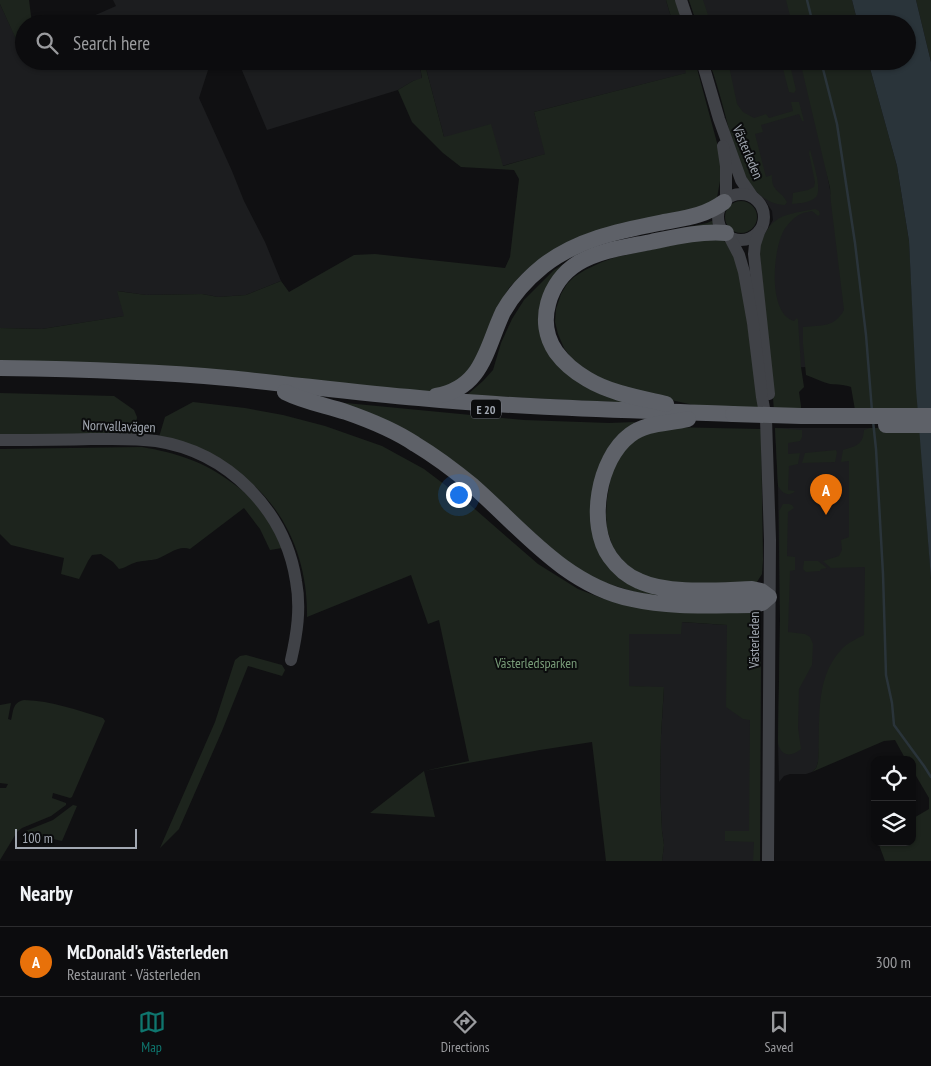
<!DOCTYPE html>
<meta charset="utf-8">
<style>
:root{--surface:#0c0c0e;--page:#1a1a1c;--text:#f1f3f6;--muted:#9a9b9e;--line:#2c2c2e;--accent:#0f766e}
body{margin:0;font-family:"PT Sans Narrow",sans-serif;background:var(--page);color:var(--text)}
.controls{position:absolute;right:15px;bottom:15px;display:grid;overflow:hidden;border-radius:10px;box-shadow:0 1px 4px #0004}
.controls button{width:45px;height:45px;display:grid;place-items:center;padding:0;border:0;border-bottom:1px solid var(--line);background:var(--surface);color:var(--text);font:25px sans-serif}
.scale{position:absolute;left:15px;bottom:12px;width:122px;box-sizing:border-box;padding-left:5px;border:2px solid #a2a8b2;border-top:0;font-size:14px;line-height:18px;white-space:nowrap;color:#a2a8b2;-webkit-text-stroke:4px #0b0c0d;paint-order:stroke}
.you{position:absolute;left:458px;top:494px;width:18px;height:18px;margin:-12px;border:4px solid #fff;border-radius:50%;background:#1a73e8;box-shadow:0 0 0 8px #1a73e833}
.badge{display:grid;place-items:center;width:32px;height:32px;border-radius:50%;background:var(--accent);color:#fff;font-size:16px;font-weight:700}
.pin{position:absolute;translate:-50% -41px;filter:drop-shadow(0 1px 2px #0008)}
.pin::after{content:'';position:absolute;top:26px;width:18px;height:15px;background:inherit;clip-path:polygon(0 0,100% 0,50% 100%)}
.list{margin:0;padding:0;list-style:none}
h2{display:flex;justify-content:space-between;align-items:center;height:65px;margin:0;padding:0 20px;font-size:21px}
h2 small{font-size:16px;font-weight:400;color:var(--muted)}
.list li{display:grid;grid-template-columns:32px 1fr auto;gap:15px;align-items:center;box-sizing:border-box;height:70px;padding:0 20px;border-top:1px solid var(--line)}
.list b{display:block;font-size:19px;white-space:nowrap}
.list p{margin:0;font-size:16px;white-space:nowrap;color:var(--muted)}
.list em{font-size:16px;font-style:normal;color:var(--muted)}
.icon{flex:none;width:28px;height:28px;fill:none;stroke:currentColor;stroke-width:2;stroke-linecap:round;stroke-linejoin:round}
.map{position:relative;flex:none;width:931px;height:861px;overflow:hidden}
.search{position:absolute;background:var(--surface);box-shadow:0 1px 4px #0004;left:15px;right:15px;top:15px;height:55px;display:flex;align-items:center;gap:12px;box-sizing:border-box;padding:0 18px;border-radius:28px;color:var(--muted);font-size:19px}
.sheet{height:135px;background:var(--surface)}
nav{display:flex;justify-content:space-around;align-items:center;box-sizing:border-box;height:70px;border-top:1px solid var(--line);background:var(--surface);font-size:14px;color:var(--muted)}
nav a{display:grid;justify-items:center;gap:2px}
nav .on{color:var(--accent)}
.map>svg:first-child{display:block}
.built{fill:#1c1d1f}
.green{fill:#1d241d}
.water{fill:#2a343a}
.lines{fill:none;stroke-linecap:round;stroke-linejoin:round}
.stream{stroke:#2a343a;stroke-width:2.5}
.secondary{stroke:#404247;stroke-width:12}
.highway{stroke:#5e6168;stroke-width:16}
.highway-bridge{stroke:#5e6168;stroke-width:16}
.labels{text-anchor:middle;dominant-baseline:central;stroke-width:4;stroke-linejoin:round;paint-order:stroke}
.shield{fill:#0b0c0d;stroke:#757980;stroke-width:1}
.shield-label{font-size:12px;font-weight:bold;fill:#a2a8b2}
.street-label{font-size:14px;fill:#a2a8b2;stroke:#0b0c0d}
.park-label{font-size:14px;fill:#799d79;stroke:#0b0c0d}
</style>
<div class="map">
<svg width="931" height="861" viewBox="0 0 931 861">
<rect width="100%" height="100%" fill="#101012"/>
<g class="built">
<polygon points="113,0 666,0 673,24 75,24 116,6"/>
<polygon points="689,0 794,0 798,24 697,24"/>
<polygon points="0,4 20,47 24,46 24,61 223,61 210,64 199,98 232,171 244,201 265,242 281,281 246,295 218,297 202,294 146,295 118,291 125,316 42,329 0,328"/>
<polygon points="238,61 419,61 422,79 413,81 398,90 267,130"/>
<polygon points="424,61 683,61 687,73 534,112 546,154 502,166 444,137"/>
<polygon points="709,61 806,61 863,366 806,367 771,369 769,227 773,220 772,211 765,200 757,193"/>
<polygon points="775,428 870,428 874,632 819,748 818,762 816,768 812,772 806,774 790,774 784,776 779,782 778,741 780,620 778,486"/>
<polygon points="681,622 727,625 727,707 760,718 760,861 662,861 664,845 662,831 660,791 661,735 664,688 629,686 629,634 681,634"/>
</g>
<g class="green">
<polygon points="0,0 29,0 32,24 24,24 24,46 20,48 0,4"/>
<polygon points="666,0 675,0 683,24 673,24"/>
<polygon points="689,0 703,0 711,24 697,24"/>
<polygon points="786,0 852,0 858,24 792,24"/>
<polygon points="916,0 931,0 931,62"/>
<polygon points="419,61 424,61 444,137 491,124 503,166 545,154 534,112 686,73 683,61 695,61 723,165 716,203 524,272 509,288 493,315 481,350 465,377 438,390 423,392 0,363 0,328 42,329 124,316 117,291 146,295 202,294 218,297 246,295 281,281 289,292 354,255 375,254 505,268 510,257 519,179 514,170 461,167 443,153 412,122 398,90 413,81 422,78"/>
<path d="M709,61H728L737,104L743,112L754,118L766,114L769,118L793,111L791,102H799L804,121H802L799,114L761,125L763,132L755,134L766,177L772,175C771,192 781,190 787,202L785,205C745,203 734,149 726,118C721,99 716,80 709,61Z"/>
<polygon points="781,61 789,61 796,90 794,93 789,92"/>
<path d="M800,61H868L897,166L909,241L918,411L855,410L851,387C842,384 839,385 830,384C822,382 815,378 806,375L803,344V327C822,325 834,328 844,310L831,203L830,188Z"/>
<path d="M810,149C812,159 823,190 816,197C810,203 800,203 792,204L793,193L808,190L814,187L815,182L809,153Z"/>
<circle cx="741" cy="217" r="16"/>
<path d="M815,209L819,211L820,214L818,216L812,211C809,212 804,212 801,214C795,216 787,225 784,230C773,249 767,313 794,321L797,318L798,320L801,367L804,387L799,392L801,406V412H774L771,369L759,247C771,214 784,215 815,209Z"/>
<polygon points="714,220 717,226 565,269 544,339 631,403 467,395 483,381 493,370 501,343 512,319 524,300 554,270 575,257 618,242 707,223"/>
<polygon points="706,238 723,240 729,245 740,269 759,408 698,406 644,394 596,377 572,359 564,348 558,334 555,322 556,309 561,294 567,284 574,277 585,270 602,262 616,257"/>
<polygon points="0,393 114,396 134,410 137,417 135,435 0,437"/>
<polygon points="325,401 524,420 609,423 635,422 617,436 602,458 599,547 677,597 654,598 590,578 565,561 475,479"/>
<path d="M193,402L245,408L283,415L325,426L382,446L424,469L461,497L538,564L578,589L604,599L632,606L750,613L758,617L760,630L761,669L760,861H753L754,842L725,841V831H749L750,720L743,719L726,707L727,625L682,622L681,634H629V686L664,687L661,735L660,791L662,831L664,845L662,861H606L592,742L540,750L424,771L435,817L370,813L424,771L469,761L439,620L428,624L411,575L307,617C308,567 290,516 251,483C244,477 233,473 224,469C202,458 181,448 159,437L165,417Z"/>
<polygon points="667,427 761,429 763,560 762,574 755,585 665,584 631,571 613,548 607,529 606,515 607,499 612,470 621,452 642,434"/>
<path d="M775,428L802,430V437L800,441L788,443V454L800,453L798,464L789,466L788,490L795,491L793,493C787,496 782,493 778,486Z"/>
<path d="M870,428H920L931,579V861H885L878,842H912V819L929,809V798L912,769V760H906L895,740L884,741L812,772L816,768L818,762C821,725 813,680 841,650C847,643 856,639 864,635L865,567L831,568L823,561L839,556L842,550L841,540L849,537V461L841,462L843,450C855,446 863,446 864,430Z"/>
<path d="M142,447C176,453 203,461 231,482C242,490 254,499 262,511C270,521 276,536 282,548L270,550L260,529L244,508L190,549C178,545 168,555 157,559C150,561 141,560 134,563C128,565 125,568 119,569L113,562L101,554L92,555L88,561L79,579L61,574L64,558L11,545L0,534V449Z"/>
<polygon points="836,450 837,453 835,462 802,463 805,453"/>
<path d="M783,504H789L792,505L794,508L788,512L787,556L795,557V570L790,571L788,632L805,634L810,637L813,644L812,665L799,689L798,728L801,749C791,758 779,756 778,741L780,620L779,511Z"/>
<polygon points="804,561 818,561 827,568 821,569 820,571 806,572 803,569"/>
<polygon points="246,655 282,665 285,670 282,676 248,666 222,731 179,829 160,848 215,722 235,660 240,656"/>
<path d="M24,700C52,701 77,710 103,718L105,721L72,797L70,798L53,793L52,798L66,803V805L51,816L22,828L17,832L0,860V788H6L8,784L0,783V705L11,703L8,719L11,720C14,710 12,703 24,700Z"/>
<polygon points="73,805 77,806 62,841 23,832 53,820"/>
</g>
<polygon class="water" points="852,0 916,0 931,62 931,579 916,389 909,241 897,166 868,61 907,61 907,24 858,24"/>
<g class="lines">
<g class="stream">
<polyline points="807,0 813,24"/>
<polyline points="821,61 837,124 855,243 866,335 872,411"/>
<polyline points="873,421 876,449 883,574 886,675 892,703 894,725 924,766 931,777"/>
</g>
<g class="secondary">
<polyline points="681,0 689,24"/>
<polyline points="702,61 719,119 741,180 752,196"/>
<polyline points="723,146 726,166 726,199"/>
<circle cx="741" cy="217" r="23"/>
<polyline points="759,232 755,244 754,254 769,394"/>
<polyline points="729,236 739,255 744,272 753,323 762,397 766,419 770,540 768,861"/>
<path d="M0,440C30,440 61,440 91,439C112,439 134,438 156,441C228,452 285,510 296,581C301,608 297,634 291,660"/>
</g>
<g class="highway">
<path d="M0,368C76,369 152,371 227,378C291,384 355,393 419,398C523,408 628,410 733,414"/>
<path d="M285,392C305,402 325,405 346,412C369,420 394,430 415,444C435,456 455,471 473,486C522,529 565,585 632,599C671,608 713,605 753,605L762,603L769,597L761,591L752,589C719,590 669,595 639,581C627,576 617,567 610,557C587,525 598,459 630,435C647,422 668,424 688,419"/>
<path d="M436,396C483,388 486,348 503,312C513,294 527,279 543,266C576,240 618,231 659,223C684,218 703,217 724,202"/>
<path d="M666,404C640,398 610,393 587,379C575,372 564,363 556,352C535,322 549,281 578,263C600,250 626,247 651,242C675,237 700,231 726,233"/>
<polyline points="886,425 931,425"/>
</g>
<polyline class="highway-bridge" points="733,414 801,416 931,416"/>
</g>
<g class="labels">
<rect class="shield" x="471" y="399.5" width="30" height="19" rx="4"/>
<g class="shield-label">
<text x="486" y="409">E 20</text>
</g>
<g class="street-label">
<text transform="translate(748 152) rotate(67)">Västerleden</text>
<text transform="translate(119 426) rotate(2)">Norrvallavägen</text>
<text transform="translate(754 640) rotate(-90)">Västerleden</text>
</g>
<g class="park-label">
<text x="536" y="663">Västerledsparken</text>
</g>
</g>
</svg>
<div class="controls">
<button><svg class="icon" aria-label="locate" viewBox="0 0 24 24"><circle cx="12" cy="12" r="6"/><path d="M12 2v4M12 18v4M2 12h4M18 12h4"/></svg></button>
<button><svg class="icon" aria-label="layers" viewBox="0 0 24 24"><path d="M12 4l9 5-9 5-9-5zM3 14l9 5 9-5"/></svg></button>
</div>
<div class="scale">100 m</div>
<div class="you"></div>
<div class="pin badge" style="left:826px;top:515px;background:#e8710a">A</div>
<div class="search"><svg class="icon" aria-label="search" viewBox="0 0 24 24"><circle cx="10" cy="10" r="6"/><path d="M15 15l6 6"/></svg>Search here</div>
</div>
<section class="sheet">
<h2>Nearby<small></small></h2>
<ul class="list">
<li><span class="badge" style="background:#e8710a">A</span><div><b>McDonald's Västerleden</b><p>Restaurant · Västerleden</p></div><em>300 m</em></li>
</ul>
</section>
<nav>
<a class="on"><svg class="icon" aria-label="map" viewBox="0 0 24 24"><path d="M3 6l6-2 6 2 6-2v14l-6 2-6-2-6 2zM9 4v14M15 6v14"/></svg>Map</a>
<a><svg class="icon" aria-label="directions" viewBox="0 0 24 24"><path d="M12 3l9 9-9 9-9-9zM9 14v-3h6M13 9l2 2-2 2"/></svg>Directions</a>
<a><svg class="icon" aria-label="saved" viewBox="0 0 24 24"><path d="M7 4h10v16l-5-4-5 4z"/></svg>Saved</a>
</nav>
